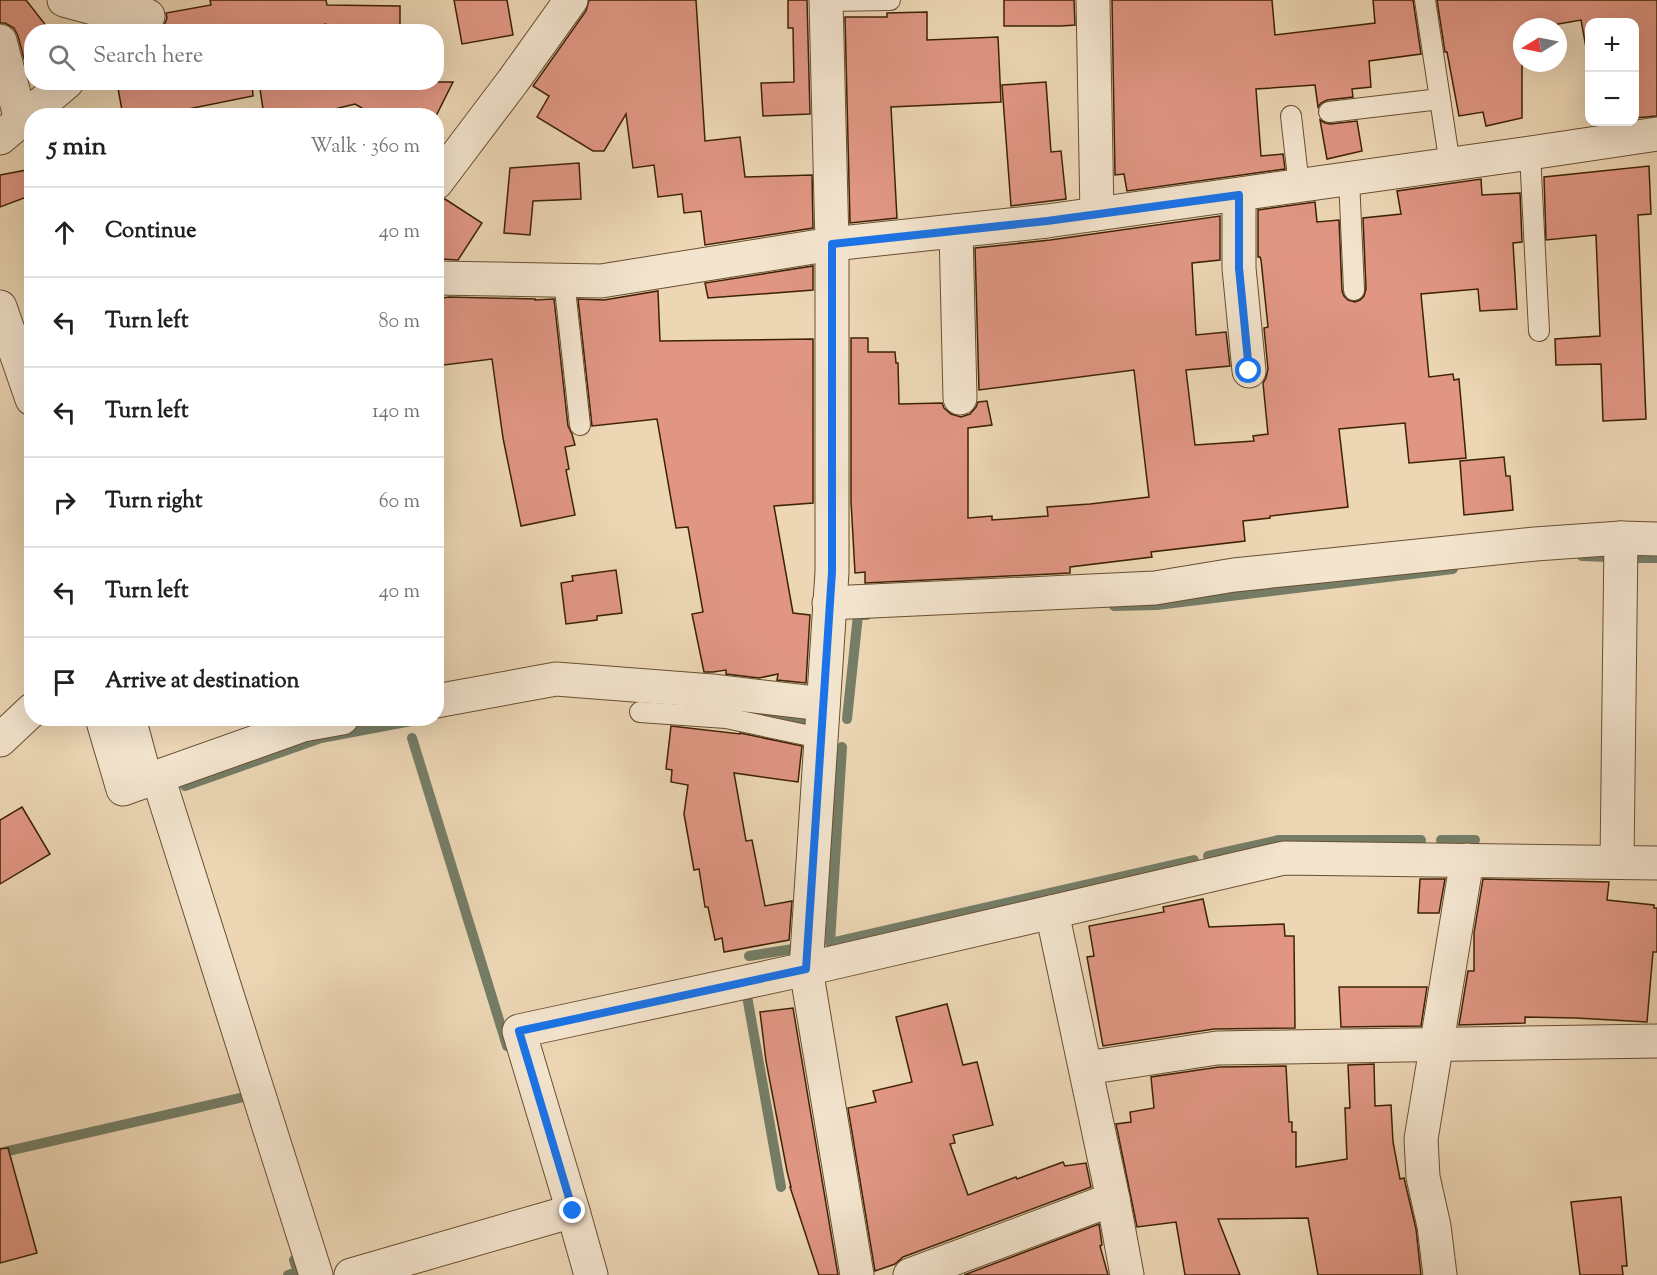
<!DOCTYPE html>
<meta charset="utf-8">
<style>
:root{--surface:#fff;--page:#f2f2f2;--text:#202124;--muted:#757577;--line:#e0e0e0}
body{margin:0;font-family:"Sorts Mill Goudy",serif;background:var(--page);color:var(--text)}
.controls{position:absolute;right:18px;top:18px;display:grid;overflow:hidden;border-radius:12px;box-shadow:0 6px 24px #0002}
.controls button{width:54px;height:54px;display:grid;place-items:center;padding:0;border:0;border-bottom:2px solid var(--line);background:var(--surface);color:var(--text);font:30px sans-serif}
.compass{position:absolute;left:1513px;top:18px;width:54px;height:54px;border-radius:50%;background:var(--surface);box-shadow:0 6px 24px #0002;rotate:260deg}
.stop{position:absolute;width:18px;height:18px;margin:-14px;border:4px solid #1a73e8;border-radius:50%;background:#fff}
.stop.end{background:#1a73e8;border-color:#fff;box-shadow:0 2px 6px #0008}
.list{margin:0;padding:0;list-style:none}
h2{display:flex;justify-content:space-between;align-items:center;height:78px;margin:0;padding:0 24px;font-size:26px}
h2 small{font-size:20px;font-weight:400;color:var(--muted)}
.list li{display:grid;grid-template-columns:39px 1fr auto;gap:18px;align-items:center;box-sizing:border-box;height:90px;padding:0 24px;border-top:2px solid var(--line)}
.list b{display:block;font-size:22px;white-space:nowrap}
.list em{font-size:20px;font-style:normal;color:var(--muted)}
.icon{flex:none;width:33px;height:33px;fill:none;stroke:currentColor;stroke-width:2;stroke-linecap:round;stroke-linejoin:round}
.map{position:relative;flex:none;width:1657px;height:1275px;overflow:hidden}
.search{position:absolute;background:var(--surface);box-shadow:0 6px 24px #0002;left:24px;top:24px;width:420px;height:66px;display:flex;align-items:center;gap:15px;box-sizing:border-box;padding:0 21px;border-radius:24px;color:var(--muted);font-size:22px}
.panel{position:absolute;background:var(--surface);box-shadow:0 6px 24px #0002;left:24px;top:108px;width:420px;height:618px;border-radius:24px}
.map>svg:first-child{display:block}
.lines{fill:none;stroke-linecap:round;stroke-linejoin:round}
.stream{stroke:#757d66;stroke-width:10}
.building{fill:#e09683;stroke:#3d2204;stroke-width:1.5}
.lane-casing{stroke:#694f30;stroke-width:22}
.street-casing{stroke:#694f30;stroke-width:35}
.lane{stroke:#f3e4ce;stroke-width:20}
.street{stroke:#f3e4ce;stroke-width:33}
.route{stroke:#1a73e8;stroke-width:8}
</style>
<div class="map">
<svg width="1657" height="1275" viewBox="0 0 1657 1275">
<rect width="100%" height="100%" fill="#ecd6b4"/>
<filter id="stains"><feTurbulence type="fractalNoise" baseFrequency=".00333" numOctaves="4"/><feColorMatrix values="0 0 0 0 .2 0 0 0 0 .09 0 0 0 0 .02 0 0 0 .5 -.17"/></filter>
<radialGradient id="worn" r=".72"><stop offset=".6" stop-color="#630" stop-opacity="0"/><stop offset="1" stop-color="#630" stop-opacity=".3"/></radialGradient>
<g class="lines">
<g class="stream">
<polyline points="1582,556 1607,557"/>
<polyline points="1632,558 1657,558"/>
<polyline points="1114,606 1157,605 1453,569"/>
<polyline points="749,711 811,722"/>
<polyline points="847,719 858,615 867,615"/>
<polyline points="412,738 507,1046"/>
<polyline points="842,747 830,943 1194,860"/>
<polyline points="185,786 321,738 427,718"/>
<polyline points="1441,840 1475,840"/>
<polyline points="1208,856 1279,840 1421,840"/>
<polyline points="749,956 793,949"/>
<polyline points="747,996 781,1187"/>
<polyline points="0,1153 244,1097"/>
<polyline points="288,1275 298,1272 294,1260"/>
</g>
</g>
<g class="building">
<polygon points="0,0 26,0 51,32 32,32 32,68 24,59 18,36 14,28 5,23 0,23"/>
<polygon points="210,0 326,0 327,5 400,6 400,32 328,32 326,24 284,32 158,32 164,26 167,18 166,13 211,5"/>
<polygon points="454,0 507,0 513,35 462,44"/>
<polygon points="589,0 696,0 705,141 740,137 745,177 812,175 813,228 705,245 701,211 684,213 682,194 658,197 654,165 633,168 626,114 604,151 593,151 537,117 549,96 533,86 586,11"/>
<polygon points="788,0 807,0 810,114 763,116 761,83 794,82 793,28 788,28"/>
<polygon points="1004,0 1074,0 1075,25 1061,26 1004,26"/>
<polygon points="1112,0 1272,0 1275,35 1375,23 1373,0 1413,0 1421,54 1369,61 1371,87 1352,89 1353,97 1327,100 1321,103 1318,107 1315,85 1256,89 1261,156 1283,154 1285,169 1127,191 1124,174 1115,175"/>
<polygon points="1437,0 1657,0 1657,116 1635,118 1635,22 1590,22 1590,69 1581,20 1541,27 1522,27 1522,118 1486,126 1483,112 1459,116 1447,52 1445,52"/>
<polygon points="927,12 927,40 998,37 1001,102 891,107 897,218 850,223 845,17 887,17 887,13"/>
<polygon points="252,82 253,96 178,111 179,116 123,116 117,83"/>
<polygon points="259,82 453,82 436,116 376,116 355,104 306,116 264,116"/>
<polygon points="1046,82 1051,152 1061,151 1066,199 1011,206 1002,85"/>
<polygon points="1320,120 1325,123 1330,124 1357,121 1362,151 1327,159"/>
<polygon points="579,163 581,199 533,201 530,235 504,233 510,168"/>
<polygon points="1649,166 1651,214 1638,215 1646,419 1603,421 1601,364 1556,365 1555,339 1600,336 1596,235 1546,240 1544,177"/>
<polygon points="32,169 32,195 0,207 0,175"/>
<polygon points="1481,179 1482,195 1520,193 1522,242 1513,243 1517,309 1480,311 1478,289 1421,294 1429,377 1453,374 1454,380 1459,379 1466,458 1409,463 1405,423 1339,429 1348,507 1270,516 1270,518 1243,521 1245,541 1151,552 1152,557 1070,567 1070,573 865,583 865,572 855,573 851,501 851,338 868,338 868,352 895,352 896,363 898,363 899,404 942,403 944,408 951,414 961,417 970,414 976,407 978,402 987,401 992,425 968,428 968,518 992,516 992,520 1048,516 1047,507 1090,504 1149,497 1134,370 979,390 975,248 1050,240 1220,216 1220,260 1192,263 1196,335 1226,332 1230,366 1186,370 1195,445 1254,441 1253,436 1268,434 1263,383 1266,378 1268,369 1264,328 1268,327 1261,260 1260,257 1258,257 1258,210 1315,202 1317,222 1339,220 1342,291 1344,296 1348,300 1355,302 1360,300 1364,296 1366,289 1363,218 1401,214 1397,191"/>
<polygon points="445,199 482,223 458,260 441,259 436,256 436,201"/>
<polygon points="813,266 813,290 708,298 705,283"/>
<polygon points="658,291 660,341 813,339 813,503 774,506 793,613 810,615 806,683 777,680 778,674 759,678 726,674 726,670 713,672 704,672 692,614 703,612 688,527 676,528 657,419 592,426 578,299 604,300"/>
<polygon points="449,297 535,299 535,300 554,299 568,426 572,434 575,445 565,447 569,469 566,470 575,515 521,526 503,438 492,359 436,366 436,299"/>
<polygon points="1504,457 1506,476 1510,476 1513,510 1464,515 1460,461"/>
<polygon points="616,570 622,613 597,616 597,620 566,624 561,583 573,581 572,576"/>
<polygon points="671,726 740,734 740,733 802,746 798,782 734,773 746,841 752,840 765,906 792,901 789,940 724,952 722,938 715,940 708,907 705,907 699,869 694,870 684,814 688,785 671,782 672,770 666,769"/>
<polygon points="22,807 50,854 0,884 0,820"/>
<polygon points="1420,879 1445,879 1439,913 1418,913"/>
<polygon points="1483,879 1609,882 1607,900 1654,905 1654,908 1657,908 1657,952 1653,952 1647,1022 1576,1018 1525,1017 1525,1023 1459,1025 1468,971 1474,971 1474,933"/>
<polygon points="1203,899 1209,927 1284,924 1285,936 1294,936 1295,1028 1214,1029 1103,1046 1087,957 1094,956 1089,926 1164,912 1163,907"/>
<polygon points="1339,987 1427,987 1421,1026 1341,1027"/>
<polygon points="947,1004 963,1065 977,1062 993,1125 953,1135 955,1143 950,1144 968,1195 1016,1177 1017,1179 1063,1162 1065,1166 1086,1163 1091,1187 903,1257 895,1264 875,1271 848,1108 876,1102 873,1091 912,1082 896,1017"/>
<polygon points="793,1008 838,1275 819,1275 790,1187 791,1187 787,1171 766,1061 760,1012"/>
<polygon points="1374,1064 1375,1106 1391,1105 1393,1142 1400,1179 1404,1178 1416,1229 1421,1275 1318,1275 1308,1218 1218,1219 1240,1275 1185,1275 1176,1222 1137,1227 1116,1124 1131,1122 1130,1112 1154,1108 1151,1077 1219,1067 1286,1066 1289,1122 1292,1122 1292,1132 1296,1132 1296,1167 1347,1159 1345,1108 1350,1108 1348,1065"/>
<polygon points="8,1148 37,1253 0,1263 0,1149"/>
<polygon points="1621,1197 1627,1266 1622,1266 1623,1275 1580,1275 1571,1202"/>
<polygon points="1099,1224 1102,1245 1100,1246 1108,1275 964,1275"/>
</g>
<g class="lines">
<defs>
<g id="lane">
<polyline points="1425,0 1450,165"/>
<polyline points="826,1 890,0"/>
<polyline points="1329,112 1440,99"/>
<polyline points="1291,116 1299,186"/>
<polyline points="1530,153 1539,331"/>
<polyline points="1349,179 1354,290"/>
<polyline points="564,280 580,425"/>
<polyline points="640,712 726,718 820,738"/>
</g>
<g id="street">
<polyline points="64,0 108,12 148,16"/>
<polyline points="826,0 832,244 832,572 806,969 857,1275"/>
<polyline points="1093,0 1097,214"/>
<polyline points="0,41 21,120"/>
<polyline points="0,138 67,82"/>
<polyline points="436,183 513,81 571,0"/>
<polyline points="1239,195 1239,268 1249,371"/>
<polyline points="956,231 960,398"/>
<polyline points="436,278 601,281 832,244 1047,221 1530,153 1657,134"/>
<polyline points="0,307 32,399"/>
<polyline points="829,603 1155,588 1234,575 1311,567 1535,544 1621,538 1657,539"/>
<polyline points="436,701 556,679 712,691 823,704"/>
<polyline points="102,718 123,789 303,725 342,718"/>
<polyline points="129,718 146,781"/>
<polyline points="0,740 32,710"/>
<polyline points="158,777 316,1275"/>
<polyline points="1617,862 1621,538"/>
<polyline points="1052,912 1113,1199 1127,1275"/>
<polyline points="1086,1068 1217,1048 1657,1041"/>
<polyline points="351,1275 573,1211"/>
<polyline points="591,1275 573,1211 519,1031 806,969 1284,858 1657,863"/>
<polyline points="910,1275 1113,1199"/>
<polyline points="1440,1275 1434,1226 1423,1177 1421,1139 1467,860"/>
</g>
</defs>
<use href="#lane" class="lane-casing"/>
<use href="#street" class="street-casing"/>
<use href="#lane" class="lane"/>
<use href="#street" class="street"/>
</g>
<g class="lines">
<polyline class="route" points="573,1211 519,1031 806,969 832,572 832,244 1047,221 1239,195 1239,268 1249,371"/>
</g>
<rect width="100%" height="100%" filter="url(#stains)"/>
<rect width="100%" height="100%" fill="url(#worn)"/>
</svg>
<div class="controls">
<button>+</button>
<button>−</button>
</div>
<svg class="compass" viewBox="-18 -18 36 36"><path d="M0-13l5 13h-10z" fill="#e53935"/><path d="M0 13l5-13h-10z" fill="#757577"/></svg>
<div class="stop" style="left:1249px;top:371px"></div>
<div class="stop end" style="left:573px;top:1211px"></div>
<div class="search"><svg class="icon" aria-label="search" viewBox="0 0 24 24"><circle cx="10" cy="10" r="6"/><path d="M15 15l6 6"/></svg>Search here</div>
<section class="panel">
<h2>5 min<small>Walk · 360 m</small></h2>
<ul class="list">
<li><svg class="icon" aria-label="ahead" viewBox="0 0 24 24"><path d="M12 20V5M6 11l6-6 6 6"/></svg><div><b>Continue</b></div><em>40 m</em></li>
<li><svg class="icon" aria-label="left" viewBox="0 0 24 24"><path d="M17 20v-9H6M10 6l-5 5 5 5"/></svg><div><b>Turn left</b></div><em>80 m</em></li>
<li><svg class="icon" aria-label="left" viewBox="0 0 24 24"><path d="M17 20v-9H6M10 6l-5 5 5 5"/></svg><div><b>Turn left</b></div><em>140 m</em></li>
<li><svg class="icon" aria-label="right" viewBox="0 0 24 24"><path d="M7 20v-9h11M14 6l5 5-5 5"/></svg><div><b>Turn right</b></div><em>60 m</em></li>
<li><svg class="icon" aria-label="left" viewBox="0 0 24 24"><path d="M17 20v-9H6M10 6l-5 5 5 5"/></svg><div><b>Turn left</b></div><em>40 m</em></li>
<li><svg class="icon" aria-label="arrive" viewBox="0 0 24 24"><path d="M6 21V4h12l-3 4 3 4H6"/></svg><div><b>Arrive at destination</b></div></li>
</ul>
</section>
</div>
